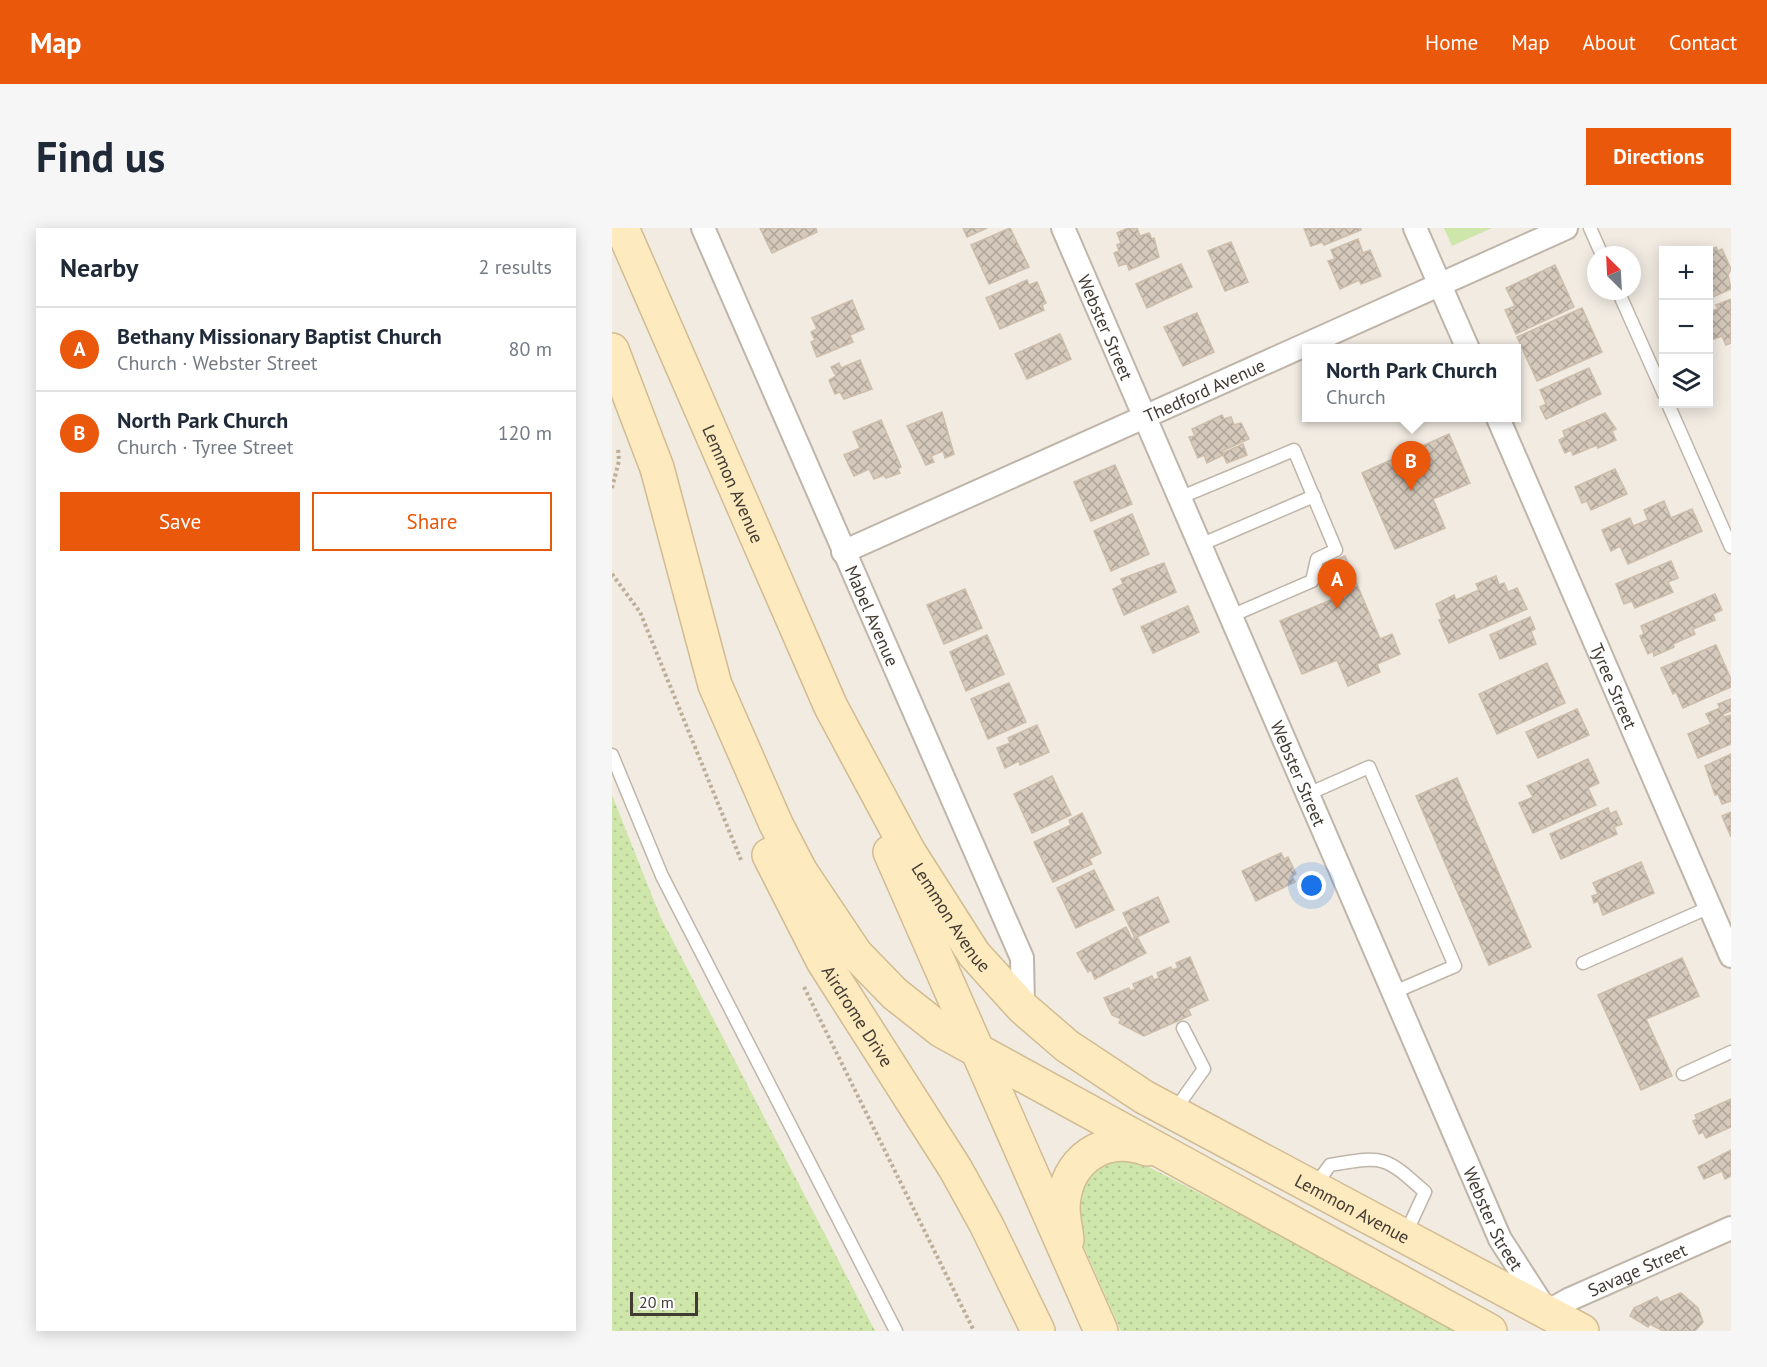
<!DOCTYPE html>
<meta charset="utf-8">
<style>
:root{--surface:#fff;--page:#f6f6f7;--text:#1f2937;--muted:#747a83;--line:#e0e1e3;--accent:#ea580c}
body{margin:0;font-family:"PT Sans",sans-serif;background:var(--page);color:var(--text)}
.controls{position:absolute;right:18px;top:18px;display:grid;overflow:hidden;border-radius:0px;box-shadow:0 3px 15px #0003}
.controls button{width:54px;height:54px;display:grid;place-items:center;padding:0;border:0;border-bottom:2px solid var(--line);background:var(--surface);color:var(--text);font:30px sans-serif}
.compass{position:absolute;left:975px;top:18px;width:54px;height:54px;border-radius:50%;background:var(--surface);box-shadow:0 3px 15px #0003;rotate:336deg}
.scale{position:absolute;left:18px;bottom:15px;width:68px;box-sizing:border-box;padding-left:6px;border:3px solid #423b33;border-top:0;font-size:16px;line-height:21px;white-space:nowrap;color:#423b33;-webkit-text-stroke:4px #fff;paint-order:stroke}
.you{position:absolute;left:700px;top:658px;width:21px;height:21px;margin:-15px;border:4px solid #fff;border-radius:50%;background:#1a73e8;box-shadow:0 0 0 9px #1a73e833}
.badge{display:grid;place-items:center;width:39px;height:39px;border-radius:50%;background:var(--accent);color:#fff;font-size:20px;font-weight:700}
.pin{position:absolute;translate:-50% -50px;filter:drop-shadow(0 2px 3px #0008)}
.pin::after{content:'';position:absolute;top:32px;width:21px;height:18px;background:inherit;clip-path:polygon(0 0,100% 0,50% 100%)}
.popup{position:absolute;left:690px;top:116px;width:219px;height:78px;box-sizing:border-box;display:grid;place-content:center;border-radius:0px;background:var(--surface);filter:drop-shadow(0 2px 4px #0005);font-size:20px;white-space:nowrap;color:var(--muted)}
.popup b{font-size:22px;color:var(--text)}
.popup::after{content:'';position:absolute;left:50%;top:100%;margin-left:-12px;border:12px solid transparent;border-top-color:var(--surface)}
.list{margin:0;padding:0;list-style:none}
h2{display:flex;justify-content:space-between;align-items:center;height:78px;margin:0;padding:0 24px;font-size:26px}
h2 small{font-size:20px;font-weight:400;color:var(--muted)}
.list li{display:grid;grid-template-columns:39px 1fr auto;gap:18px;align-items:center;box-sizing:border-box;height:84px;padding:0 24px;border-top:2px solid var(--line)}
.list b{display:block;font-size:22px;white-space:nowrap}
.list p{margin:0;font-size:20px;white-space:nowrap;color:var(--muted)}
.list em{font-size:20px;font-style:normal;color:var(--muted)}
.actions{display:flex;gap:12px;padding:18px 24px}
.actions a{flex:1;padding:14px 0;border:2px solid var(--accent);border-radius:0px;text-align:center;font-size:21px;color:var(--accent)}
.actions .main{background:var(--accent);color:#fff}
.icon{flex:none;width:33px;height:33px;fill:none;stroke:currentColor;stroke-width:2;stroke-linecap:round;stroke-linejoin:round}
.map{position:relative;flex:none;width:1119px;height:1103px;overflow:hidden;border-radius:0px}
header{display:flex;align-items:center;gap:36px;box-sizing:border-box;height:84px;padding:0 30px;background:var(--accent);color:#fff}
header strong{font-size:28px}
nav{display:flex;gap:33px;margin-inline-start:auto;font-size:21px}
.intro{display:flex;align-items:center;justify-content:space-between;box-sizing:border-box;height:144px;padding:0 36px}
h1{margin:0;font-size:42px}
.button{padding:15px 27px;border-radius:0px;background:var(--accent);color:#fff;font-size:21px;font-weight:700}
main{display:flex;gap:36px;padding:0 36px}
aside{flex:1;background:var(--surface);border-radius:0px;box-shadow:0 3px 15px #0003}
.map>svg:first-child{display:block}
.grass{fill:url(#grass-dots)}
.park{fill:#cfe6ab}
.building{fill:url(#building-cross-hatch);stroke:#cdbdab;stroke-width:1.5}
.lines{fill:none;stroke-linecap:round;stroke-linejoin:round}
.lane-casing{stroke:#bfb5a8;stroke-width:15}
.street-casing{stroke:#bfb5a8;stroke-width:26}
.secondary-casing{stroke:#d1bc92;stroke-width:36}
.path{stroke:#bead97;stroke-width:4;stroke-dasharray:3 3;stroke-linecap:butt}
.lane{stroke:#fff;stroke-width:12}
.street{stroke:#fff;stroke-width:22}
.secondary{stroke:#feeabf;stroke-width:33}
.labels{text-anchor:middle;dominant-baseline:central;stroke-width:4.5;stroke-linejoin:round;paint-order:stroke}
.street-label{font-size:18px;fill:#423b33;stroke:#fff}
</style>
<header>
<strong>Map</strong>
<nav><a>Home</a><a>Map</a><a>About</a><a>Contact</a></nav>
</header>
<div class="intro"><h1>Find us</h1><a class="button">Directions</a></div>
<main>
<aside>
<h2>Nearby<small>2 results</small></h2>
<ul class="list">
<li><span class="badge">A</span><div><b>Bethany Missionary Baptist Church</b><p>Church · Webster Street</p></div><em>80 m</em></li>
<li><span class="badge">B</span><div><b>North Park Church</b><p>Church · Tyree Street</p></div><em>120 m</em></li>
</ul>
<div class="actions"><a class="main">Save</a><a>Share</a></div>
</aside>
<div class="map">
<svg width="1119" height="1103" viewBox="0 0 1119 1103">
<defs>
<pattern id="grass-dots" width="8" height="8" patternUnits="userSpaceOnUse" patternTransform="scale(1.5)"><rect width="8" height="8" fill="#cfe6ab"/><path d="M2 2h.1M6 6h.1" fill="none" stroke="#b3c694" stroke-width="1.8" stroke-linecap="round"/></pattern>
<pattern id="building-cross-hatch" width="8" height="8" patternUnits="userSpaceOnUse" patternTransform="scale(1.5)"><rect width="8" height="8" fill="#d5c9bb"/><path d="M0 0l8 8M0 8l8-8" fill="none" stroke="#aea499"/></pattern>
</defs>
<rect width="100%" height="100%" fill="#f1ebe2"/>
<g class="grass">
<polygon points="0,567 48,688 263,1103 0,1103"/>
<polygon points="506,931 535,938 851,1103 509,1103 458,987 481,940"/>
</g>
<polygon class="park" points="832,0 880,0 840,18"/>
<g class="building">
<polygon points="148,0 204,0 205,4 160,25"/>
<polygon points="351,0 375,0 355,9"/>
<polygon points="398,0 417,39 377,56 359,17"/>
<polygon points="516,0 525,0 528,8 537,5 540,11 542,10 547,29 517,42 515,35 507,38 502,25 507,23 505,17 509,15 505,5"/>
<polygon points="692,0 749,0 749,2 712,17 710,14 699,18"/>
<polygon points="746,11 751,25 758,22 769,48 749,56 747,52 728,61 716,33 723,31 719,22"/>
<polygon points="619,14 636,54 613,63 596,23"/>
<polygon points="1104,19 1106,23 1110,21 1119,41 1116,47 1119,61 1096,71 1096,23"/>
<polygon points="569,36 580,59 535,80 524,56"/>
<polygon points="943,37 962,79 904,106 893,82 903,78 894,60"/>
<polygon points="415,52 417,57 425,54 434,75 430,77 432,82 388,101 374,70"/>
<polygon points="1119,71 1119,115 1114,117 1110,108 1099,112 1096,84 1106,81 1104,77"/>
<polygon points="240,72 252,101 238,107 241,114 205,129 199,114 203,112 199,104 205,101 200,90"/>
<polygon points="970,80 990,124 925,153 905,109"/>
<polygon points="585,85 602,124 571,138 552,99"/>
<polygon points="448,106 459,131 415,151 403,126"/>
<polygon points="248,132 260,161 232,171 228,164 223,166 217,152 224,148 219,139 227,135 229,140"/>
<polygon points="977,140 989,166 934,191 928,179 934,176 928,162"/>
<polygon points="330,184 342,226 333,230 331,223 319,228 322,234 314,237 295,198"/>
<polygon points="993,185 1004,201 1000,203 1004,212 986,220 985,217 961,227 959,222 953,225 947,212 953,209 951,203"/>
<polygon points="610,187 612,191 619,189 622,197 629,195 637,211 610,223 611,225 631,216 635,227 615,235 611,227 595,235 592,227 586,230 577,209 583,208 580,201"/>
<polygon points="269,192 289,239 286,241 288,245 274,250 272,247 262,251 257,241 242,248 232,227 248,220 241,204"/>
<polygon points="837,206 858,255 821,271 833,300 783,321 750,245"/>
<polygon points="503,237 520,276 479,293 462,254"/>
<polygon points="1003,241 1015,266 979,282 975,273 970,275 963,259"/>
<polygon points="1052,273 1059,290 1080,281 1090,303 1016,336 1008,318 999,323 990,302 1018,290 1021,298 1036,292 1032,282"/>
<polygon points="520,286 537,326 499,343 482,303"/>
<polygon points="733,328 768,411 780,406 788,426 765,436 768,444 736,458 725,432 690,446 668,393 724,370 711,337"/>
<polygon points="1059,333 1066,350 1056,354 1061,364 1023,380 1020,373 1012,376 1004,356"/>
<polygon points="552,335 564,364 512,387 501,361 511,356 509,351"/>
<polygon points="884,348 887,357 892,355 896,364 905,360 915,381 837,415 827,392 830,391 824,376 842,367 844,372 867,362 864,356"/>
<polygon points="353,361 370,400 332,416 315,377"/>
<polygon points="1103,366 1110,382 1101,386 1103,392 1081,401 1083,406 1061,416 1062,419 1042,428 1041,423 1036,426 1028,408 1032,406 1029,398"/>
<polygon points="576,378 587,404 541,425 529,399"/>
<polygon points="918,389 923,401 919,403 924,416 888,431 878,407"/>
<polygon points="375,407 392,446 354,463 338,424"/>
<polygon points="1104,417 1119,451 1119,459 1071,480 1064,464 1061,466 1049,440"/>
<polygon points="935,435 953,475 885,506 867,466"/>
<polygon points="397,455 414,494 376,511 359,471"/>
<polygon points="1119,471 1119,483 1111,486 1112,489 1119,487 1119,516 1086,530 1076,506 1099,496 1094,486 1108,480 1106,476"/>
<polygon points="965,481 977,507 926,530 914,504"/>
<polygon points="425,497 437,524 408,537 407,533 393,540 385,520 398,515 396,510"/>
<polygon points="1119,526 1119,573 1110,576 1106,566 1103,567 1093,538"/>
<polygon points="976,531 987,555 976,560 984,577 921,605 907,575 921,569 915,558"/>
<polygon points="440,548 459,587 420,605 402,566"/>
<polygon points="845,550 919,719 877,737 804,568"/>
<polygon points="996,580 998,586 1004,583 1010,596 1002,599 1005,606 949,631 938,606"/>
<polygon points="1119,584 1119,609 1110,588"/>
<polygon points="470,585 489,625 477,631 480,636 441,654 422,614 459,597 457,592"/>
<polygon points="669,625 672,631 676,629 684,646 680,648 683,654 644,673 630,643"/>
<polygon points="1029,634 1042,665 991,687 986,673 982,675 980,668 986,666 981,655"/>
<polygon points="482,642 502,682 464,700 445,660"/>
<polygon points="546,669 557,694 523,710 511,685"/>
<polygon points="514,699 520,711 525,709 534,725 483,751 479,742 476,744 465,725"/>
<polygon points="578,729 596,772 576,781 579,787 532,808 507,795 509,791 500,787 492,770 517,760 518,763 523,761 521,756 540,748 542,752 547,750 545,745 559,739 560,742 566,740 564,735"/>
<polygon points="1070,730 1087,768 1034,791 1060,848 1029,862 986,767"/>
<polygon points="1119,871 1119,899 1094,910 1091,904 1087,906 1081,893 1085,891 1083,887"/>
<polygon points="1119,922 1119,948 1113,951 1110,943 1092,951 1086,939"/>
<polygon points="1069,1065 1086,1080 1091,1094 1083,1103 1051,1103 1038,1096 1036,1099 1018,1088 1022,1080 1045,1069 1048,1074"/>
</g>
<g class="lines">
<defs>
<g id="lane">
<polyline points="978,0 990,27"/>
<polyline points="1006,63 1052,166"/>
<polyline points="1056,176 1119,319"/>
<polyline points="567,270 682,222 724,322 705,331 700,353 619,388"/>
<polyline points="588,317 702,268"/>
<polyline points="0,527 50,648 284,1103"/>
<polyline points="696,566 757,539 843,738 780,765"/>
<polyline points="971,735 1098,679"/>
<polyline points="1071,846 1119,824"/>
<polyline points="562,883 592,841 571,800"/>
<path d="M702,959L718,937C772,928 772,927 813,964L793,1007"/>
</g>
<g id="street">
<path id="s1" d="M91,0L410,730L411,780"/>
<path id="s2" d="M451,0L888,1011L935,1084L956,1072L1119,1000"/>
<polyline points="803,0 856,121"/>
<path id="s3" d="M886,190L1119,728"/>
<path id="s4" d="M231,324L954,0"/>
</g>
<g id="secondary">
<path id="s5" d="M10,0L219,479L297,624L362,726L411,780L455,818L532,869L970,1103"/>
<polyline points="0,122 45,240 103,457 164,596 189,644 244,726 283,766 330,803 878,1103"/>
<polyline points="278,624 489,1103"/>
<path id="s6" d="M157,627L211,733L343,940L374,996L426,1103"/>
<path d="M455,1012C454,1001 451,990 451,979C453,932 492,905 535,921"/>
</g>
</defs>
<use href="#lane" class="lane-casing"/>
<use href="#street" class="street-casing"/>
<use href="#secondary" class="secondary-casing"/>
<g class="path">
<polyline points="0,260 7,233 6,220"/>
<polyline points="0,346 28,384 129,632"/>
<polyline points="192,759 362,1103"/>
</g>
<use href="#lane" class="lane"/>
<use href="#street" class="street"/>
<use href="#secondary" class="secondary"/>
</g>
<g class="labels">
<g class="street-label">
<text stroke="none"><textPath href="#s2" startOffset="108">Webster Street</textPath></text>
<text stroke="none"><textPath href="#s4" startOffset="396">Thedford Avenue</textPath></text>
<text stroke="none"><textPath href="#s5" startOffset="279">Lemmon Avenue</textPath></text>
<text stroke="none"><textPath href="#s1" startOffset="423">Mabel Avenue</textPath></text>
<text stroke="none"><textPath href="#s3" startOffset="292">Tyree Street</textPath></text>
<text stroke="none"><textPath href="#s2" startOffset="594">Webster Street</textPath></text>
<text stroke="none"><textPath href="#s5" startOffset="765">Lemmon Avenue</textPath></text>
<text stroke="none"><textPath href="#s6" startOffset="184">Airdrome Drive</textPath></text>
<text stroke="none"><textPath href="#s5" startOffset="1268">Lemmon Avenue</textPath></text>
<text stroke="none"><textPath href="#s2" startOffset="1080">Webster Street</textPath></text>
<text stroke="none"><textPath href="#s2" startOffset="1288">Savage Street</textPath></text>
</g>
</g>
</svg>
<div class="controls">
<button>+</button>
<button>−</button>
<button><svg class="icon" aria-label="layers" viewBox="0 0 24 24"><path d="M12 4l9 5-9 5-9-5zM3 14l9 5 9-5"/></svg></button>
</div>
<svg class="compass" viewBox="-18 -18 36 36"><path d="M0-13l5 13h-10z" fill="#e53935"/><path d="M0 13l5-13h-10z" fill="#747a83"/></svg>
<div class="scale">20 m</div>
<div class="you"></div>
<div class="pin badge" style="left:725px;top:381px">A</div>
<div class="pin badge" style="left:799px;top:263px">B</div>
<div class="popup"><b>North Park Church</b>Church</div>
</div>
</main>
